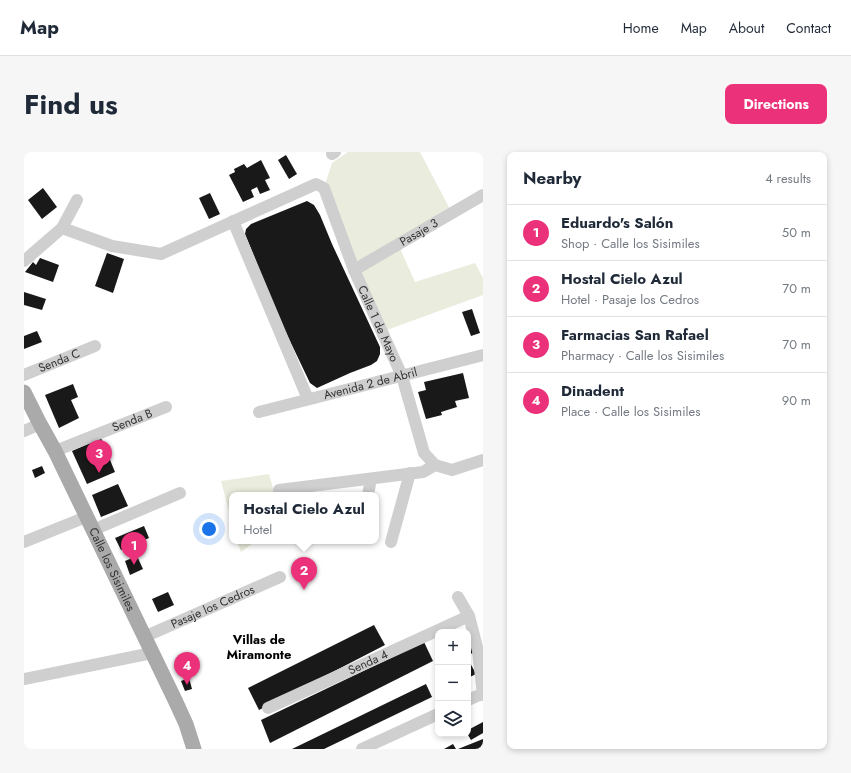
<!DOCTYPE html>
<meta charset="utf-8">
<style>
:root{--surface:#fff;--page:#f6f6f7;--text:#1f2937;--muted:#747a83;--line:#e0e1e3;--accent:#ec317b}
body{margin:0;font-family:Jost,sans-serif;background:var(--page);color:var(--text)}
.controls{position:absolute;right:12px;bottom:12px;display:grid;overflow:hidden;border-radius:8px;box-shadow:0 2px 6px #0003}
.controls button{width:36px;height:36px;display:grid;place-items:center;padding:0;border:0;border-bottom:1px solid var(--line);background:var(--surface);color:var(--text);font:20px sans-serif}
.you{position:absolute;left:185px;top:377px;width:14px;height:14px;margin:-10px;border:3px solid #fff;border-radius:50%;background:#1a73e8;box-shadow:0 0 0 6px #1a73e833}
.badge{display:grid;place-items:center;width:26px;height:26px;border-radius:50%;background:var(--accent);color:#fff;font-size:13px;font-weight:700}
.pin{position:absolute;translate:-50% -33px;filter:drop-shadow(0 1px 2px #0008)}
.pin::after{content:'';position:absolute;top:21px;width:14px;height:12px;background:inherit;clip-path:polygon(0 0,100% 0,50% 100%)}
.popup{position:absolute;left:205px;top:340px;width:150px;height:52px;box-sizing:border-box;display:grid;place-content:center;border-radius:8px;background:var(--surface);filter:drop-shadow(0 1px 3px #0005);font-size:13px;white-space:nowrap;color:var(--muted)}
.popup b{font-size:15px;color:var(--text)}
.popup::after{content:'';position:absolute;left:50%;top:100%;margin-left:-8px;border:8px solid transparent;border-top-color:var(--surface)}
.list{margin:0;padding:0;list-style:none}
h2{display:flex;justify-content:space-between;align-items:center;height:52px;margin:0;padding:0 16px;font-size:17px}
h2 small{font-size:13px;font-weight:400;color:var(--muted)}
.list li{display:grid;grid-template-columns:26px 1fr auto;gap:12px;align-items:center;box-sizing:border-box;height:56px;padding:0 16px;border-top:1px solid var(--line)}
.list b{display:block;font-size:15px;white-space:nowrap}
.list p{margin:0;font-size:13px;white-space:nowrap;color:var(--muted)}
.list em{font-size:13px;font-style:normal;color:var(--muted)}
.icon{flex:none;width:22px;height:22px;fill:none;stroke:currentColor;stroke-width:2;stroke-linecap:round;stroke-linejoin:round}
.map{position:relative;flex:none;width:459px;height:597px;overflow:hidden;border-radius:8px}
header{display:flex;align-items:center;gap:24px;box-sizing:border-box;height:56px;padding:0 20px;background:var(--surface);border-bottom:1px solid var(--line)}
header strong{font-size:19px}
nav{display:flex;gap:22px;margin-inline-start:auto;font-size:14px}
.intro{display:flex;align-items:center;justify-content:space-between;box-sizing:border-box;height:96px;padding:0 24px}
h1{margin:0;font-size:28px}
.button{padding:10px 18px;border-radius:8px;background:var(--accent);color:#fff;font-size:14px;font-weight:700}
main{display:flex;gap:24px;padding:0 24px}
aside{flex:1;background:var(--surface);border-radius:8px;box-shadow:0 2px 6px #0003}
.map>svg:first-child{display:block}
.green{fill:#eaecdd}
.building{fill:#191919}
.lines{fill:none;stroke-linecap:round;stroke-linejoin:round}
.minor{stroke:#cfcfcf;stroke-width:12}
.major{stroke:#aaa;stroke-width:15}
.labels{text-anchor:middle;dominant-baseline:central;stroke-width:4;stroke-linejoin:round;paint-order:stroke}
.street-label{font-size:12px;fill:#323232;stroke:#fff}
.neighbourhood-label{font-size:13px;font-weight:bold;fill:#000;stroke:#fff}
</style>
<header>
<strong>Map</strong>
<nav><a>Home</a><a>Map</a><a>About</a><a>Contact</a></nav>
</header>
<div class="intro"><h1>Find us</h1><a class="button">Directions</a></div>
<main>
<div class="map">
<svg width="459" height="597" viewBox="0 0 459 597">
<rect width="100%" height="100%" fill="#fff"/>
<g class="green">
<polygon points="324,0 396,0 428,61 374,92 391,130 451,111 459,126 459,143 360,179 300,36 308,11"/>
<polygon points="245,322 251,343 208,343 208,370 197,329"/>
<polygon points="213,389 232,389 217,400"/>
</g>
<g class="building">
<polygon points="262,3 273,22 265,27 254,8"/>
<polygon points="237,8 246,26 241,28 246,38 236,42 233,35 227,38 230,45 219,50 205,23 211,20 210,17 220,12 223,16"/>
<polygon points="19,36 33,55 18,67 4,48"/>
<polygon points="186,41 196,62 185,67 175,46"/>
<polygon points="283,49 290,53 296,63 308,92 356,195 356,202 353,209 347,213 326,221 293,236 286,231 255,166 221,82 222,77 227,72"/>
<polygon points="83,101 100,107 89,141 71,134"/>
<polygon points="16,106 35,113 29,130 1,120 9,110 12,113"/>
<polygon points="0,140 22,147 18,158 0,153"/>
<polygon points="448,157 456,181 447,184 438,160"/>
<polygon points="13,179 18,190 0,197 0,184"/>
<polygon points="439,221 445,246 431,249 433,255 417,260 418,263 402,267 394,240 402,238 400,230"/>
<polygon points="49,232 54,245 47,248 55,266 35,276 21,243"/>
<polygon points="77,286 91,320 63,332 48,299"/>
<polygon points="18,314 21,321 11,326 8,318"/>
<polygon points="94,332 104,354 77,365 68,343"/>
<polygon points="120,374 125,386 97,398 91,386"/>
<polygon points="113,404 119,417 106,423 101,409"/>
<polygon points="144,440 150,453 134,460 128,447"/>
<polygon points="350,473 361,493 235,558 224,536"/>
<polygon points="400,490 409,509 246,591 237,568"/>
<polygon points="447,492 451,500 444,503 444,494"/>
<polygon points="444,507 452,522 444,526"/>
<polygon points="165,526 168,537 161,539 157,529"/>
<polygon points="402,532 408,545 300,597 268,597"/>
<polygon points="459,570 459,581 447,588 444,583 444,578"/>
<polygon points="459,587 459,597 434,597"/>
<polygon points="429,592 432,597 420,597"/>
</g>
<g class="lines">
<g class="minor">
<polyline points="308,2 311,0"/>
<polyline points="209,69 284,247"/>
<path id="s1" d="M38,76L88,94L137,102L292,32L300,36L330,118L378,224L400,301L411,313"/>
<polyline points="0,109 38,76 53,48"/>
<path id="s2" d="M330,118L459,43"/>
<path id="s3" d="M0,223L71,194"/>
<path id="s4" d="M235,260L459,203"/>
<polyline points="0,279 16,272"/>
<path id="s5" d="M31,299L142,255"/>
<polyline points="411,313 428,318 459,308"/>
<polyline points="255,338 399,320 411,313"/>
<polyline points="344,343 347,327"/>
<polyline points="69,378 156,341"/>
<polyline points="0,390 62,365"/>
<polyline points="367,390 386,321"/>
<polyline points="434,445 445,464 454,499 459,543"/>
<path id="s6" d="M120,485L256,425"/>
<polyline points="0,527 128,501"/>
<polyline points="444,548 458,542"/>
<path id="s7" d="M244,556L445,464"/>
<polyline points="338,597 414,562"/>
</g>
<path class="major" id="s8" d="M0,240L16,272L31,299L151,548L162,572L170,597"/>
</g>
<g class="labels">
<g class="street-label">
<text stroke="none"><textPath href="#s2" startOffset="75">Pasaje 3</textPath></text>
<text stroke="none"><textPath href="#s1" startOffset="428">Calle 1 de Mayo</textPath></text>
<text stroke="none"><textPath href="#s3" startOffset="38">Senda C</textPath></text>
<text stroke="none"><textPath href="#s4" startOffset="115">Avenida 2 de Abril</textPath></text>
<text stroke="none"><textPath href="#s5" startOffset="83">Senda B</textPath></text>
<text stroke="none"><textPath href="#s8" startOffset="198">Calle los Sisimiles</textPath></text>
<text stroke="none"><textPath href="#s6" startOffset="75">Pasaje los Cedros</textPath></text>
<text stroke="none"><textPath href="#s7" startOffset="110">Senda 4</textPath></text>
</g>
<g class="neighbourhood-label">
<text x="235" y="487">Villas de<tspan x="235" dy="15">Miramonte</tspan></text>
</g>
</g>
</svg>
<div class="controls">
<button>+</button>
<button>−</button>
<button><svg class="icon" aria-label="layers" viewBox="0 0 24 24"><path d="M12 4l9 5-9 5-9-5zM3 14l9 5 9-5"/></svg></button>
</div>
<div class="you"></div>
<div class="pin badge" style="left:110px;top:413px">1</div>
<div class="pin badge" style="left:280px;top:438px">2</div>
<div class="popup"><b>Hostal Cielo Azul</b>Hotel</div>
<div class="pin badge" style="left:75px;top:321px">3</div>
<div class="pin badge" style="left:163px;top:533px">4</div>
</div>
<aside>
<h2>Nearby<small>4 results</small></h2>
<ul class="list">
<li><span class="badge">1</span><div><b>Eduardo's Salón</b><p>Shop · Calle los Sisimiles</p></div><em>50 m</em></li>
<li><span class="badge">2</span><div><b>Hostal Cielo Azul</b><p>Hotel · Pasaje los Cedros</p></div><em>70 m</em></li>
<li><span class="badge">3</span><div><b>Farmacias San Rafael</b><p>Pharmacy · Calle los Sisimiles</p></div><em>70 m</em></li>
<li><span class="badge">4</span><div><b>Dinadent</b><p>Place · Calle los Sisimiles</p></div><em>90 m</em></li>
</ul>
</aside>
</main>
